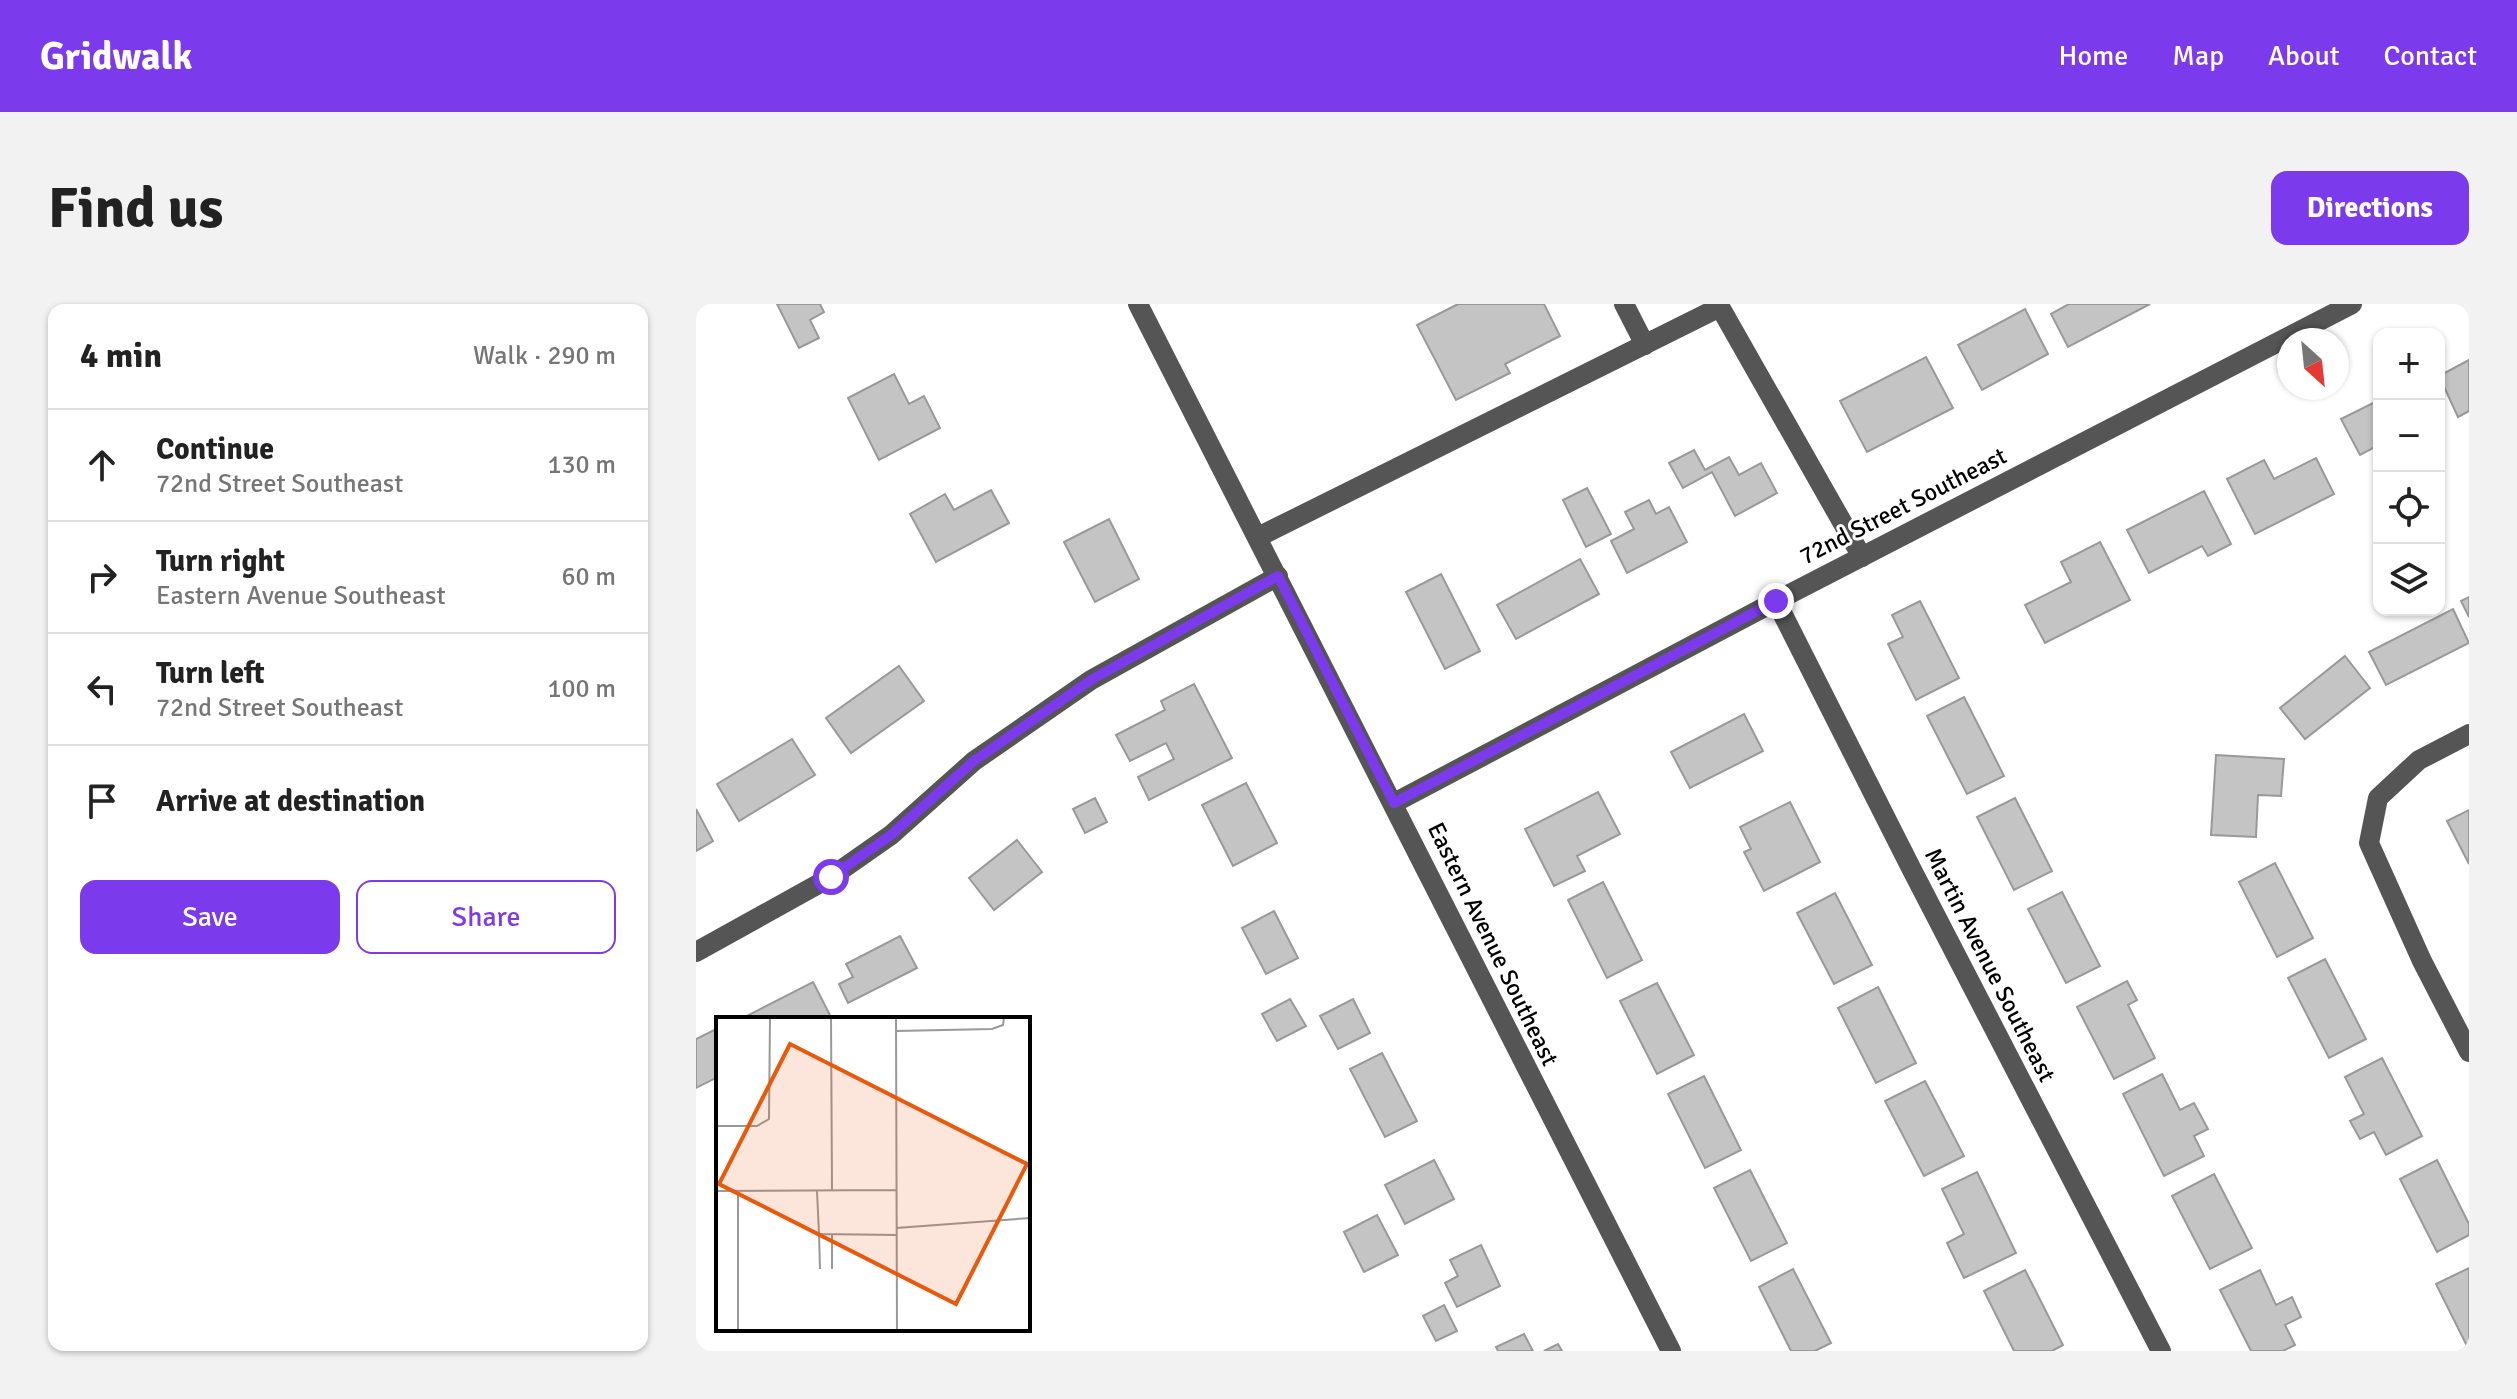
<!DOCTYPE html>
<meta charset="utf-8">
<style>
:root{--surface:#fff;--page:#f2f2f2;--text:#222;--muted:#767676;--line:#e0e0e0;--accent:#7c3aed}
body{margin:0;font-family:Signika,sans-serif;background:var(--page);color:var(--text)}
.controls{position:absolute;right:24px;top:24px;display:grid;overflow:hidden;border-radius:16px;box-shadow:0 2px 6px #0004}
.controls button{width:72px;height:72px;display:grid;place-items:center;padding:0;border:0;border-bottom:2px solid var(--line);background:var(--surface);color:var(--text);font:40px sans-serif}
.compass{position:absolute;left:1581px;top:24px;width:72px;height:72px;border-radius:50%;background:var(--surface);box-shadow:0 2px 6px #0004;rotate:153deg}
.stop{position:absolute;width:24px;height:24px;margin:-18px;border:6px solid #7c3aed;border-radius:50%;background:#fff}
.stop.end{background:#7c3aed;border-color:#fff;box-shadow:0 2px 8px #0008}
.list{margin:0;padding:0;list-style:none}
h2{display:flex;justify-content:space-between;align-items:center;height:104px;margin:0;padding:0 32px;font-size:34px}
h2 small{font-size:26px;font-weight:400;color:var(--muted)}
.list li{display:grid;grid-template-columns:52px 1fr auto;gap:24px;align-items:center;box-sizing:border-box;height:112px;padding:0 32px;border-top:2px solid var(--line)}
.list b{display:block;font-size:30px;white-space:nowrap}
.list p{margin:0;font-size:26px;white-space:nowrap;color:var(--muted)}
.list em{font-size:26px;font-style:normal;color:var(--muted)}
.actions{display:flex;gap:16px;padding:24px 32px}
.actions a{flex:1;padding:18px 0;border:2px solid var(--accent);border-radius:16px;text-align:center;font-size:28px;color:var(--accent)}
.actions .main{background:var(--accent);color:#fff}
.icon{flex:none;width:44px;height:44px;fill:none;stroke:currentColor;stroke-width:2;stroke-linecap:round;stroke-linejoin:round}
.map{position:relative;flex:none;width:1773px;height:1047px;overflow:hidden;border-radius:16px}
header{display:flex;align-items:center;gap:48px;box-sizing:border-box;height:112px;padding:0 40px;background:var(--accent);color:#fff}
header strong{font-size:38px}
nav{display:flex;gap:44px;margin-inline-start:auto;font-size:28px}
.intro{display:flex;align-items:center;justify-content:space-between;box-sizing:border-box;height:192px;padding:0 48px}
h1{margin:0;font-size:56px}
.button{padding:20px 36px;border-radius:16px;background:var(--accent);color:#fff;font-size:28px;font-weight:700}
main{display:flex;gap:48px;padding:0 48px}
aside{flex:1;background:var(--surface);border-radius:16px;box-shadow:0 2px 6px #0004}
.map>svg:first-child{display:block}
.building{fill:#c4c4c4;stroke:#999;stroke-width:2}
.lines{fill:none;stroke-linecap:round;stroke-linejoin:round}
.minor{stroke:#555;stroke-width:20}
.route{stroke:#7c3aed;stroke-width:10}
.labels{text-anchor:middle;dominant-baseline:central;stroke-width:6;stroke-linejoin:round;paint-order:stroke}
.street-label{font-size:24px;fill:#000;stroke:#fff}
.inset-road{fill:none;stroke:#999;stroke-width:2}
.view{fill:#e8590c;fill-opacity:0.15;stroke:#e8590c;stroke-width:4}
.inset-edge{fill:none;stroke:#000;stroke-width:4}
</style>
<header>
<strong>Gridwalk</strong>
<nav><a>Home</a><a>Map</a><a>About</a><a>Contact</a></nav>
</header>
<div class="intro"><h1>Find us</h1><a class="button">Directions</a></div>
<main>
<aside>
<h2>4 min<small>Walk · 290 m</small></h2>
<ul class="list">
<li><svg class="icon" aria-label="ahead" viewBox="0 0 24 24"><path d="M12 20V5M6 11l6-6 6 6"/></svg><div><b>Continue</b><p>72nd Street Southeast</p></div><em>130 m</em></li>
<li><svg class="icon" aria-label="right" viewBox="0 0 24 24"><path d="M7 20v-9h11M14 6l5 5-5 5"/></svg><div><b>Turn right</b><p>Eastern Avenue Southeast</p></div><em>60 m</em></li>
<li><svg class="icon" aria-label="left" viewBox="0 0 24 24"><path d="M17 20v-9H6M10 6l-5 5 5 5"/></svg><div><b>Turn left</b><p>72nd Street Southeast</p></div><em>100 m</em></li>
<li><svg class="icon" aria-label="arrive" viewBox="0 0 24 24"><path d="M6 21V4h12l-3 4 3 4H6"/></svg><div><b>Arrive at destination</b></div></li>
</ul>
<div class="actions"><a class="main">Save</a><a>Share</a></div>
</aside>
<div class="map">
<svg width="1773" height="1047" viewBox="0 0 1773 1047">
<rect width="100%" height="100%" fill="#fff"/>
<g class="building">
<polygon points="81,0 124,0 128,8 114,16 123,34 103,44"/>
<polygon points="762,0 848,0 864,32 809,60 814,69 760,96 721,21"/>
<polygon points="1373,0 1454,0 1372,43 1355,10"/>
<polygon points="1329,5 1352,50 1286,86 1262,41"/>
<polygon points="1230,53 1257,104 1171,148 1144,97"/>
<polygon points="1773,56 1773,107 1762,113 1743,72"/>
<polygon points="198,70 213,100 228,92 244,124 183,156 152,94"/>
<polygon points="1683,96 1683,141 1664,151 1645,115"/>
<polygon points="998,146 1009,166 1033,153 1043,171 1065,159 1081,189 1039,212 1016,168 987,184 973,159"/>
<polygon points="1620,154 1638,190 1559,230 1531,175 1568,156 1578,175"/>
<polygon points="891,184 915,230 890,243 867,196"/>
<polygon points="295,186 313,219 240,258 214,210 249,190 258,206"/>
<polygon points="1508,187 1535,240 1512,252 1506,242 1453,269 1431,226"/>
<polygon points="953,196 960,210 973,203 991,238 931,269 915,237 938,225 929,208"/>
<polygon points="413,215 443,275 399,298 368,238"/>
<polygon points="1404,238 1434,296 1349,339 1329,301 1375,278 1365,258"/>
<polygon points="884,255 903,290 820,335 801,301"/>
<polygon points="745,270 784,347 749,365 710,288"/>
<polygon points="1773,293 1773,313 1765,297"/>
<polygon points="1224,297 1263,374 1220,396 1192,340 1207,333 1196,311"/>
<polygon points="1757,305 1773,339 1690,381 1673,348"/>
<polygon points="1649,352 1674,384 1609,435 1584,404"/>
<polygon points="203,362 228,397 155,449 130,414"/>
<polygon points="498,380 536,454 453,496 442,473 478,455 470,439 434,457 420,431 469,406 465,397"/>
<polygon points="1268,393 1308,472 1271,490 1231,412"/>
<polygon points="1048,410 1067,447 994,484 975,448"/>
<polygon points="96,435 119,471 43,517 21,480"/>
<polygon points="1520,451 1588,455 1585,492 1562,491 1560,533 1515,531"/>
<polygon points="550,479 581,539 537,562 506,501"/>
<polygon points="902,488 924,530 881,552 889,567 858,582 829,525"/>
<polygon points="399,494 411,518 389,529 377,505"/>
<polygon points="1319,494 1356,567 1318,586 1281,513"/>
<polygon points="1094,498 1124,558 1068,587 1048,548 1055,545 1044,523"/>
<polygon points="0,505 17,537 0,547"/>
<polygon points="1773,506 1773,560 1751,517"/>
<polygon points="321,536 346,568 298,606 273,574"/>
<polygon points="1579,559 1617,634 1581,653 1543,578"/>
<polygon points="907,578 946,656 911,674 872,596"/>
<polygon points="1366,588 1404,662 1370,679 1332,605"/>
<polygon points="1139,589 1176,661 1138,680 1101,609"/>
<polygon points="578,607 602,654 570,670 546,624"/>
<polygon points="204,632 221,664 152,699 143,680 157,673 150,660"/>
<polygon points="1629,655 1670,735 1633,754 1592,674"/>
<polygon points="1431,677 1441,696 1432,701 1459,754 1418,775 1381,703"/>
<polygon points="117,678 135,713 131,715 45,715"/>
<polygon points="961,679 998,751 961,770 924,697"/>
<polygon points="1182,683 1220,759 1180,779 1142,704"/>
<polygon points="594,695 610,722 581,737 566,710"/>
<polygon points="657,695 674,729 642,745 624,712"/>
<polygon points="22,724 22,773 0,784 0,735"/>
<polygon points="686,749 721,817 689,833 654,765"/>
<polygon points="1686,754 1726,832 1690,851 1678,828 1664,835 1654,817 1668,810 1649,773"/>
<polygon points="1466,770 1484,806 1498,799 1512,825 1498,832 1508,852 1468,872 1427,790"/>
<polygon points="1008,772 1045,846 1009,864 972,790"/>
<polygon points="1229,777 1268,852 1228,872 1189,797"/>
<polygon points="738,856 758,895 709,920 689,881"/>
<polygon points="1741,856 1773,920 1773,931 1741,948 1704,875"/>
<polygon points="1054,866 1091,939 1055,957 1018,884"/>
<polygon points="1281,868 1320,949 1268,974 1251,939 1268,930 1246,885"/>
<polygon points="1518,870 1556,944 1514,965 1476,892"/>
<polygon points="681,911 702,951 668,968 648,928"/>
<polygon points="785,941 804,982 761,1003 749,979 762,972 754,956"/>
<polygon points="1773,964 1773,1046 1740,980"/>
<polygon points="1097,965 1135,1039 1119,1047 1095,1047 1063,983"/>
<polygon points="1329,966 1367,1041 1356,1047 1318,1047 1288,987"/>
<polygon points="1564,966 1580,1001 1596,993 1605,1013 1589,1021 1599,1041 1587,1047 1555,1047 1524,986"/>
<polygon points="748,1001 761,1027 740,1037 727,1012"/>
<polygon points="828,1030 837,1047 802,1047 800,1043"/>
<polygon points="862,1040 866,1047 848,1047"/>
</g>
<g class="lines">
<g class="minor">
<path d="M442,0C621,348 795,699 975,1047"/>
<polyline points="928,0 949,41"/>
<polyline points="562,233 1024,3 1166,253"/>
<polyline points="1080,297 1215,564 1465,1047"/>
<polyline points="1773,430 1723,456 1682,494 1673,539 1726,657 1773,748"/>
<polyline points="698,499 1080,297 1656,0"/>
<polyline points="0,648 135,573 195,531 278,457 395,376 582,272"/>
</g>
</g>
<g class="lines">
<polyline class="route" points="135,573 195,531 278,457 395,376 582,272 698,499 1080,297"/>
</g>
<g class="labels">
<g class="street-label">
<text transform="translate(1207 202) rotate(-27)">72nd Street Southeast</text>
<text transform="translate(797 640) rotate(64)">Eastern Avenue Southeast</text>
<text transform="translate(1294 661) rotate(63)">Martin Avenue Southeast</text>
</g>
</g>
<g transform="translate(20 713)">
<rect width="314" height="314" fill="#fff"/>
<path class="inset-road" d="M115,0L116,174M180,0L181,314M180,14L276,12L287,8L288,0M0,109H41L53,102L54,0M0,174L180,173M101,174L103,217L181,218M22,175V314M313,201L314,262M180,211L314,201M103,217L104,252M116,217V252"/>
<path class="view" d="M74,27L311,147L240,287L3,167Z"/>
<rect width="314" height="314" class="inset-edge"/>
</g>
</svg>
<div class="controls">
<button>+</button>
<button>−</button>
<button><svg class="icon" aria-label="locate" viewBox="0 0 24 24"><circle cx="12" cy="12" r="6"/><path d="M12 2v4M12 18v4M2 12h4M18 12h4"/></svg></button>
<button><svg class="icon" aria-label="layers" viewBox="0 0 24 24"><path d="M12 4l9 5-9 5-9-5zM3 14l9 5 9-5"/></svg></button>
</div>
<svg class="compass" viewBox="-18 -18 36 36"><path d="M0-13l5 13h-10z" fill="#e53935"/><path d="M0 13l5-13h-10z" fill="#767676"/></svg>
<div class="stop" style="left:135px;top:573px"></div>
<div class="stop end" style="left:1080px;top:297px"></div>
</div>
</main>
